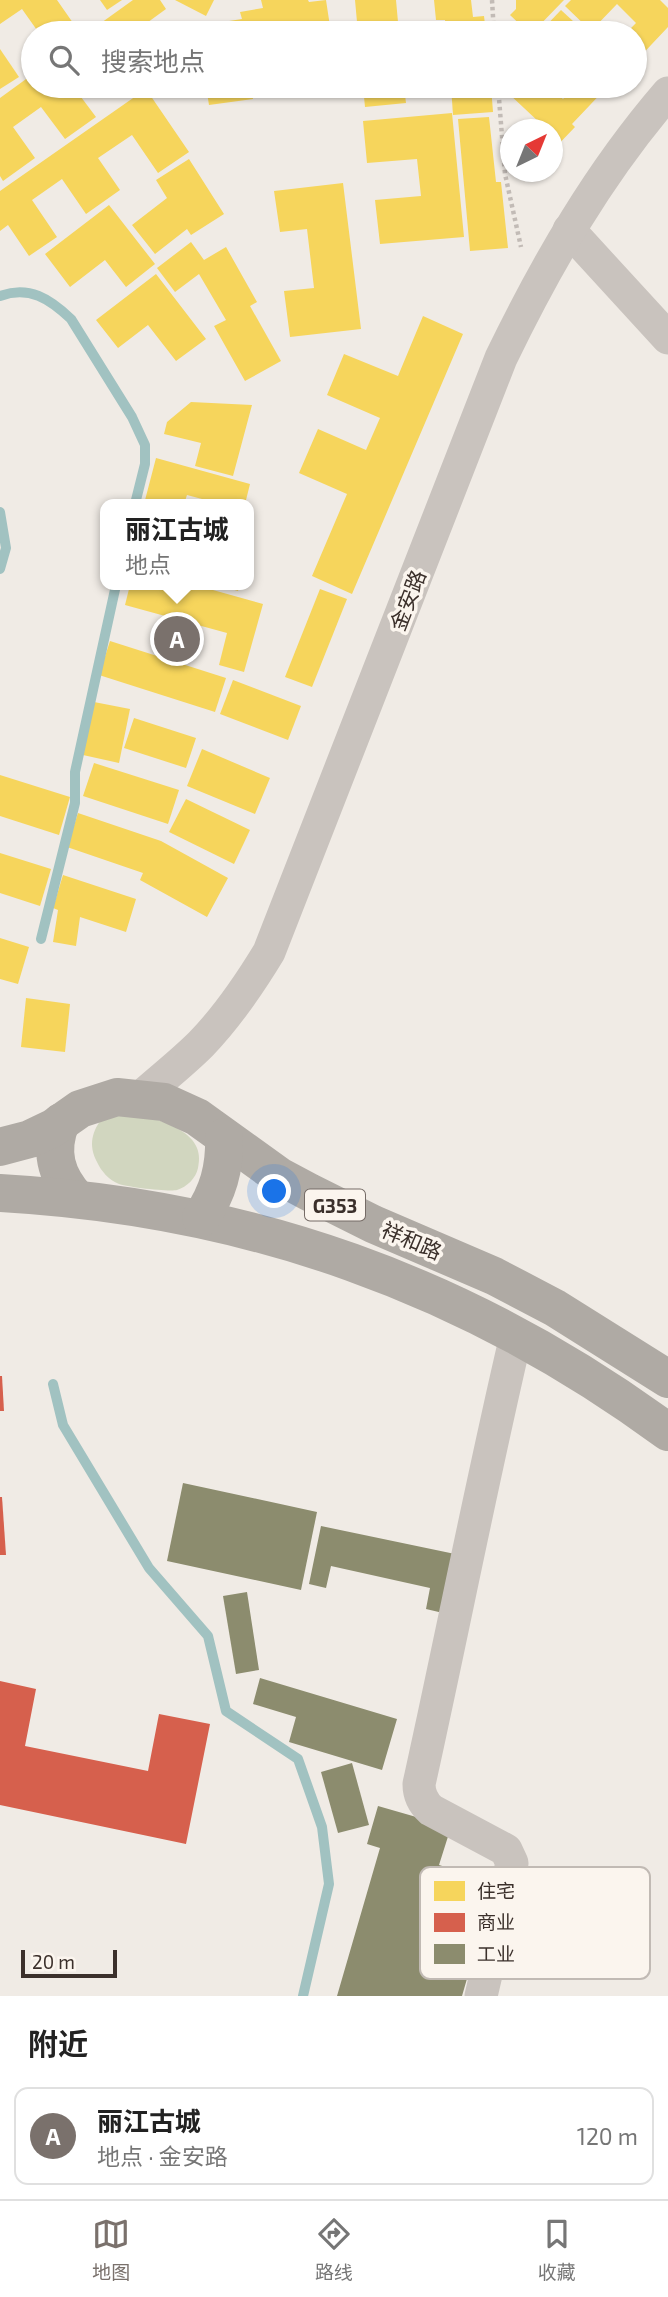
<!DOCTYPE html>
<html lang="zh">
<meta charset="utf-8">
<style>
:root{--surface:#fff;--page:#f2f2f2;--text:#222;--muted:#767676;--line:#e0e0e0;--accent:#7a716c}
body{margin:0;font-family:"Exo 2","Noto Sans SC",sans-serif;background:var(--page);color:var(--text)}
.compass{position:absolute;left:500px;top:119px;width:63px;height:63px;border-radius:50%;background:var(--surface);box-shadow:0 2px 5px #0004;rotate:43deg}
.scale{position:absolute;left:21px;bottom:18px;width:96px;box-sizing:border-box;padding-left:7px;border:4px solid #3b302b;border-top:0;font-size:19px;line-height:24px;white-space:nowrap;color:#3b302b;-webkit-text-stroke:5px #fbf5ee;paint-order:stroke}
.you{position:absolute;left:275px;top:1192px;width:24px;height:24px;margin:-18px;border:5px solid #fff;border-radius:50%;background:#1a73e8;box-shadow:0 0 0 10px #1a73e833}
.badge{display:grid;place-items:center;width:46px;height:46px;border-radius:50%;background:var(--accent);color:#fff;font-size:23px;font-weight:700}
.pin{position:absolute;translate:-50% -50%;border:4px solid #fff;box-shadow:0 2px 7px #0006}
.popup{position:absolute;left:100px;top:499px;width:154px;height:91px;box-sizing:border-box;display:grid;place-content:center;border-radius:14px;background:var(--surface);filter:drop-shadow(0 2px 5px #0005);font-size:23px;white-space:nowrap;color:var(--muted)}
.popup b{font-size:26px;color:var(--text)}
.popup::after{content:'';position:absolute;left:50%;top:100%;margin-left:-14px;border:14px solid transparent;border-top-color:var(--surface)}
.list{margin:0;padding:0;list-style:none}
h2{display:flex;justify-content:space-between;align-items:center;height:91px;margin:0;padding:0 28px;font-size:30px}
h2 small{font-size:23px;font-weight:400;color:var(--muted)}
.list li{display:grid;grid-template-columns:46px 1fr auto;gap:21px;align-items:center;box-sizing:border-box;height:98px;margin:0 14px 14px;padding:0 14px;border:2px solid var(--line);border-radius:14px}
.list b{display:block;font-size:26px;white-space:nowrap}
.list p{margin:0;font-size:23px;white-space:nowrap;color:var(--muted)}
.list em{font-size:23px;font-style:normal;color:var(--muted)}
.icon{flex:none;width:38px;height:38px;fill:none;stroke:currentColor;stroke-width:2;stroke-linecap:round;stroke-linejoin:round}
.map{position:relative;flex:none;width:668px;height:1996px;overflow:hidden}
.search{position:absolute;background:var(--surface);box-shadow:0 2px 5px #0004;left:21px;right:21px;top:21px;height:77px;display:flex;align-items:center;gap:18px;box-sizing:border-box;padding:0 24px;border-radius:38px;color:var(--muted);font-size:26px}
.sheet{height:203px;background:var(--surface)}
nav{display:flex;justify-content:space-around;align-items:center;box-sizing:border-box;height:98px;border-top:2px solid var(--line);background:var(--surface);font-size:19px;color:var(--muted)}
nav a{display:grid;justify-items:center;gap:4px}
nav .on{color:var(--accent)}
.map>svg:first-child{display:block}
.green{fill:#d1d6bf}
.homes{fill:#f6d55c}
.shops{fill:#d6604d}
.industry{fill:#8c8c6e}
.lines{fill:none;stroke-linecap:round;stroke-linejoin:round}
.stream{stroke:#a1c2c1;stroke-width:10}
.path{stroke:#c2bbb6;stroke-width:4.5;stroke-dasharray:3.5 3.5;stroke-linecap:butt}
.minor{stroke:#c9c3be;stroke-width:33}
.highway{stroke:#afaaa4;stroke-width:38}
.labels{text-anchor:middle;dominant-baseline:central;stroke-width:7;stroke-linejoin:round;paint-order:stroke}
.shield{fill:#fbf5ee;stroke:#756b66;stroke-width:2}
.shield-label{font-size:19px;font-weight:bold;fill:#3b302b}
.street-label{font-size:21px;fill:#3b302b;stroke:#fbf5ee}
.key{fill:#fbf5ee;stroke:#c1bab4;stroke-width:2}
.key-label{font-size:19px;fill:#3b302b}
</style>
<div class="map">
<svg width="668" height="1996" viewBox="0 0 668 1996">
<rect width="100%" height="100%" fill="#f0ebe5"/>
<path class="green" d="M138,1113C163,1122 207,1132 198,1168C196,1178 187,1187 177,1190C169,1192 127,1187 119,1184C109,1180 101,1171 97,1162C88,1145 92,1131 103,1117Z"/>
<g class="homes">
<polygon points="0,0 57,0 80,33 39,33 22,9 0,24"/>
<polygon points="100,0 122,0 107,10"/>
<polygon points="133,0 160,0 166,9 133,33 87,33"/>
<polygon points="175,0 214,0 206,16"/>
<polygon points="261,0 308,0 309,2 326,0 331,33 198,33 197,26 242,19 240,12 263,8"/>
<polygon points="355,0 396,0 399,33 358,33"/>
<polygon points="434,0 471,0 473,17 484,16 486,33 446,33 445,20 436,20"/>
<polygon points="516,0 564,0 532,33 529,33 510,15 516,9"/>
<polygon points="571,0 660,0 668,8 668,27 635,62 635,33 626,33 636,23 617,4 591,31 565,6"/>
<polygon points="561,10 586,33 539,33"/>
<polygon points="0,49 19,77 0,89"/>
<polygon points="33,74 33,86 80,86 75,89 96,117 65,139 41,107 13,127 35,158 3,181 0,176 0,98"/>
<polygon points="206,86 251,86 253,99 209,105"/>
<polygon points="363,86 404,86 406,103 365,107"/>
<polygon points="451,86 491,86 493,112 453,115"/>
<polygon points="515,86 549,86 563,99 576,86 608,86 572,124 575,127 552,151 552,130 534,130 540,123 508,93"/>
<polygon points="146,89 189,152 158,173 132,135 98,158 120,190 86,214 62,179 32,200 57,237 29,256 8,225 0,231 0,191"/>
<polygon points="452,113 464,237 380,244 375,200 421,196 417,159 367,163 363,121"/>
<polygon points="489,117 496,182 501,182 508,248 470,251 458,119"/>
<polygon points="189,159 224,214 191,235 187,229 155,254 132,225 167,198 156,180"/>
<polygon points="343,183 361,329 290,337 284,291 314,288 307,229 280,232 274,191"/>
<polygon points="109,205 155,264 126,287 105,260 70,287 45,254"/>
<polygon points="191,242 204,260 226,247 257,302 250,306 281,361 245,381 214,326 226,320 199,274 175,292 157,268"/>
<polygon points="156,274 206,339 176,361 148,325 118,348 96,320"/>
<polygon points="423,316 463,334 352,594 312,576 347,494 299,473 318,429 366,450 380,418 327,395 344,354 398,376"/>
<polygon points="191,402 252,405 233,476 195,466 201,443 164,434 167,422"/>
<polygon points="156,458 250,484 245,504 200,504 202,499 187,495 184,504 144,504"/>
<polygon points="130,585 195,585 263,604 244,672 219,665 227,633 125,605"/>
<polygon points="217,585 239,585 238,591"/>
<polygon points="320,589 347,599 312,687 285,677"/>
<polygon points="110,641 226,678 215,712 99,675"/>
<polygon points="233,680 301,706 288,740 220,714"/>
<polygon points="94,702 130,709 119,763 83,755"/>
<polygon points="134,718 196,738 186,768 124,748"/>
<polygon points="202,749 270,778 255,814 187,786"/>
<polygon points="94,763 179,790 168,824 83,796"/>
<polygon points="0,775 70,797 59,835 0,816"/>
<polygon points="186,799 250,830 234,864 169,832"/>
<polygon points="78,813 161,841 228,878 207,917 140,880 143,873 67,847"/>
<polygon points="0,853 51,869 40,906 0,893"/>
<polygon points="63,875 136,899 126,932 80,917 76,946 53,942 58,910 53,908"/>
<polygon points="0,938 29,947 18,984 0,979"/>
<polygon points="26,998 70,1004 65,1052 21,1047"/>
</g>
<g class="shops">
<polygon points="0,1376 2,1376 4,1411 0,1411"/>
<polygon points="0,1497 2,1497 6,1555 0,1555"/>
<polygon points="0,1681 36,1689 25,1746 148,1771 159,1714 210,1724 186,1844 0,1805"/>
</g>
<g class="industry">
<polygon points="183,1483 317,1512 301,1590 167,1561"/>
<polygon points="321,1526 455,1554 443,1613 426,1609 430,1588 331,1566 326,1588 309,1584"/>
<polygon points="247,1592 259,1670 236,1674 223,1596"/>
<polygon points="260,1678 397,1719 382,1770 289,1742 296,1717 253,1704"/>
<polygon points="352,1763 369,1825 338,1833 321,1772"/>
<polygon points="378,1806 451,1827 439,1865 495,1882 462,1996 337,1996 380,1848 367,1844"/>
</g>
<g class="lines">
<g class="stream">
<path d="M0,296C29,285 50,299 71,319L132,417L145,445V464L135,504"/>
<polyline points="0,512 6,548 0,569"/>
<polyline points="41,939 75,803 75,772 116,585"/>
<polyline points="53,1384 63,1425 149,1568 208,1636 226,1711 298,1759 322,1827 329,1884 303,1996"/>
</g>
<g class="path">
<polyline points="492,0 494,33"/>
<polyline points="498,86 505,174 521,247"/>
</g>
<g class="minor">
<polyline points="569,230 668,338"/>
<path d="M140,1098C160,1080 182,1063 201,1044C228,1016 249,985 269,952L501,358C547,263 599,173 668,93"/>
<path d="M481,1996L512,1863L506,1850L431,1810C423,1803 419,1795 419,1784C452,1635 481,1485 516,1336"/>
</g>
<g class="highway">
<path d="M61,1122C49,1152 56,1176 77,1199"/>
<polyline points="0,1147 30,1139 53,1128 80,1109 117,1097 164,1102 197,1117 279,1176 309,1192 373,1224 494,1276 555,1308 668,1379"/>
<path d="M0,1193C248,1207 467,1284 668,1432"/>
<path d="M201,1218C218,1192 225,1169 224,1137"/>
</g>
</g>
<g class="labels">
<rect class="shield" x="305" y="1189.5" width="60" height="31" rx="5"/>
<g class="shield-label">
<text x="335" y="1205">G353</text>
</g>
<g class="street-label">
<text transform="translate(407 600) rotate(-69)">金安路</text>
<text transform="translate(412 1240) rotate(23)">祥和路</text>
</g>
</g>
<rect x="420" y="1867" width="230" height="112" rx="10" class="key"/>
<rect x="434" y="1881" width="31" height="20" fill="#f6d55c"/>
<rect x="434" y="1913" width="31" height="19" fill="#d6604d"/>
<rect x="434" y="1944" width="31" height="20" fill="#8c8c6e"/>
<g class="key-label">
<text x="477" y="1898">住宅</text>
<text x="477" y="1929">商业</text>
<text x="477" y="1961">工业</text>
</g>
</svg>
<svg class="compass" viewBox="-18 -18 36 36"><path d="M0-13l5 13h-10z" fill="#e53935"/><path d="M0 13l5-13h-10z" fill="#767676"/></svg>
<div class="scale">20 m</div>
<div class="you"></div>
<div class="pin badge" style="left:177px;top:639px">A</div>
<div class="popup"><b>丽江古城</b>地点</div>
<div class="search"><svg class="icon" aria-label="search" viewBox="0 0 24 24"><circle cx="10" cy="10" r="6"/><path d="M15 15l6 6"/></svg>搜索地点</div>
</div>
<section class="sheet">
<h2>附近<small></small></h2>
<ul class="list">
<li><span class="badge">A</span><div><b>丽江古城</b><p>地点 · 金安路</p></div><em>120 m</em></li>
</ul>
</section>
<nav>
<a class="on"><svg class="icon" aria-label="map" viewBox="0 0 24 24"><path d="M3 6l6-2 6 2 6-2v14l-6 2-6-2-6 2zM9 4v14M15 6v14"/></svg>地图</a>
<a><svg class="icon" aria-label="directions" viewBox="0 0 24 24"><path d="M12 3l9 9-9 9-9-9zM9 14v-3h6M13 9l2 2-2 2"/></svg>路线</a>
<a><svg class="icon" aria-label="saved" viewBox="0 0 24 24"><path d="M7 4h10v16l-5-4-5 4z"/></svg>收藏</a>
</nav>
